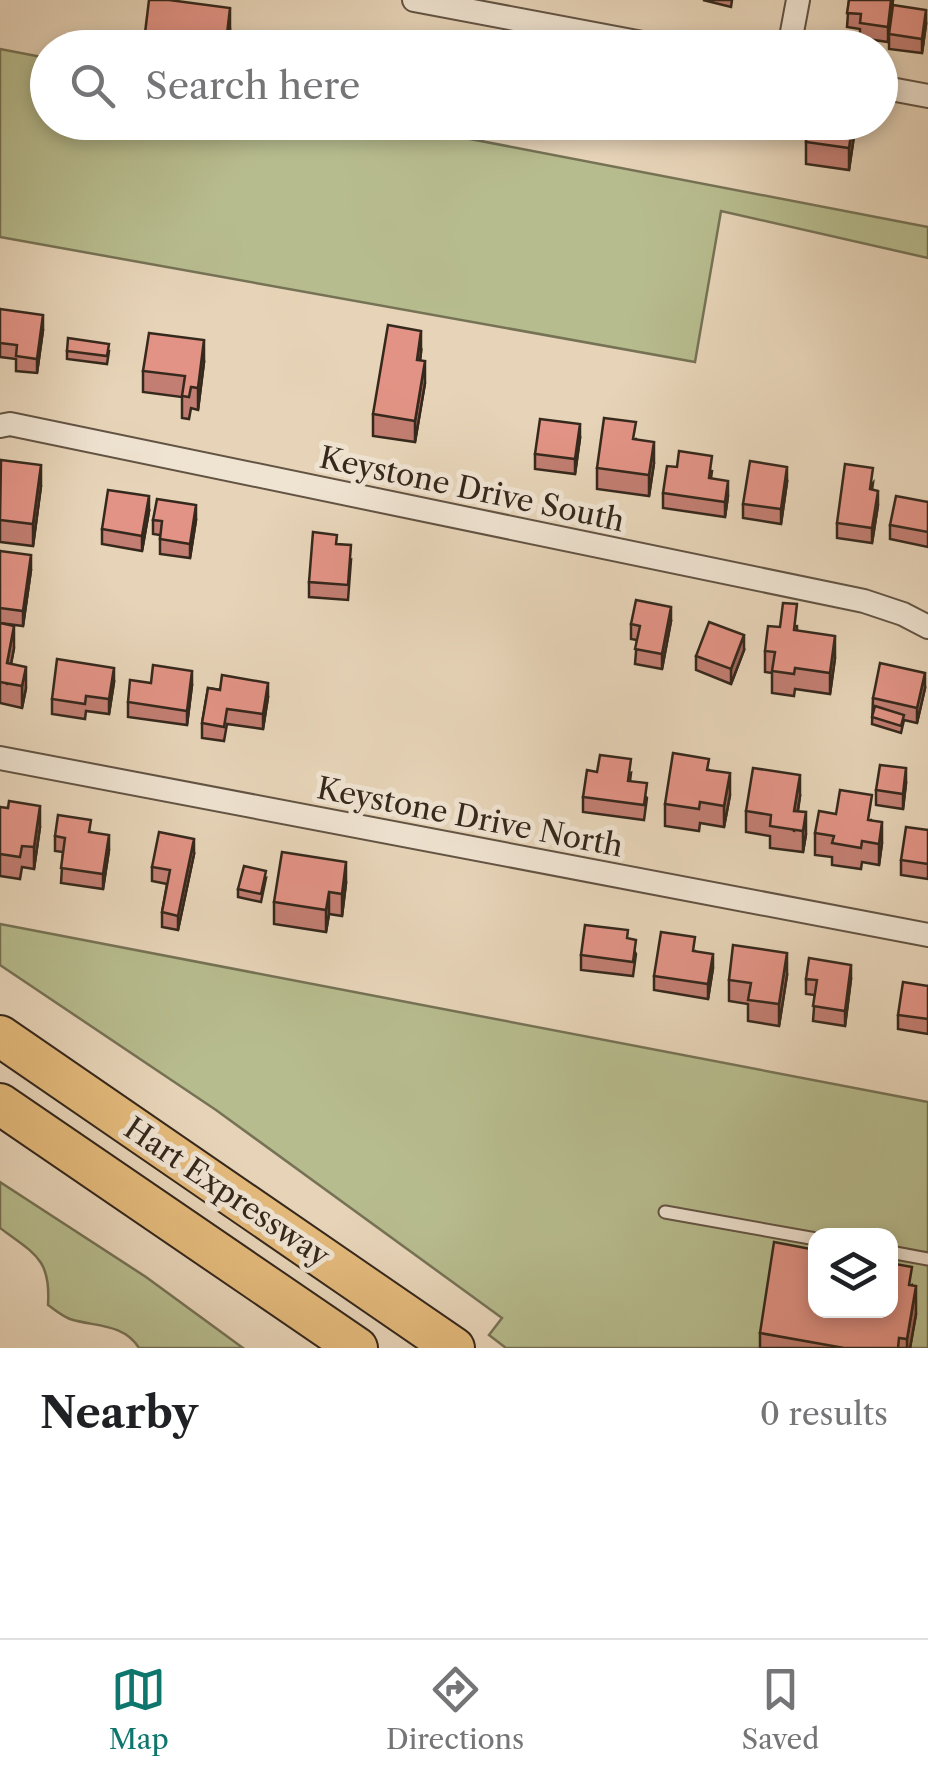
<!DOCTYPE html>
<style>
:root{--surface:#fff;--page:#f6f6f6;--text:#202124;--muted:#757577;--line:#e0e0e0;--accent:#0f766e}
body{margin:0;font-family:"Libre Caslon Text",serif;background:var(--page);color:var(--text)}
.controls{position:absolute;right:30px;bottom:30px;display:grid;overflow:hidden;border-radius:20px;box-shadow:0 5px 15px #0003}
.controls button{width:90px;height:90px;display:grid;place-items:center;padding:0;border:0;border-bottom:2px solid var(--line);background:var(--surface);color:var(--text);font:50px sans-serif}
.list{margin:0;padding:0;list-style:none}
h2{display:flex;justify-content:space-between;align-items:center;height:130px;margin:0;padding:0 40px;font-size:42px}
h2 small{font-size:32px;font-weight:400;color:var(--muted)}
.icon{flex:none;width:55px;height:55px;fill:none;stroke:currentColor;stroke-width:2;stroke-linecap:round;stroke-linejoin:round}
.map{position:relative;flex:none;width:928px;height:1348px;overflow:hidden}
.search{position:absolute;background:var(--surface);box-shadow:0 5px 15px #0003;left:30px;right:30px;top:30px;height:110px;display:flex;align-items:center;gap:25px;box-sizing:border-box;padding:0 35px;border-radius:55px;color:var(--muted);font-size:38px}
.sheet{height:290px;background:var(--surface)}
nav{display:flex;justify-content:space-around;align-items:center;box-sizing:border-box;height:140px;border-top:2px solid var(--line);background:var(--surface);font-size:28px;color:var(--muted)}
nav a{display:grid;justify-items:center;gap:5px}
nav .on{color:var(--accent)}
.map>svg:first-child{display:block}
.green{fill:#b7bc8e;stroke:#767255;stroke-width:2.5;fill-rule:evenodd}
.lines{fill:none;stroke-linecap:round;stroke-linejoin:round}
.lane-casing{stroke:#625343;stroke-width:15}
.street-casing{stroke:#625343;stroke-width:26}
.highway-casing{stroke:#35281c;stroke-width:44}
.lane{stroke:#efe3d1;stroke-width:11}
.street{stroke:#efe3d1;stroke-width:22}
.highway{stroke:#e4ba7c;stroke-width:40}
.wall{fill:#c27e72;stroke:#35281c;stroke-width:2.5}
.shaded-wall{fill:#9e675d;stroke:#35281c;stroke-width:2.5}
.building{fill:#e29385;stroke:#35281c;stroke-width:2.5}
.labels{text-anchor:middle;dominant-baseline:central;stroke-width:10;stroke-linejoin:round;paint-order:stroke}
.street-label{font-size:30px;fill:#35281c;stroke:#efe3d1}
</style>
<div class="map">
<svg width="928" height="1348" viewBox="0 0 928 1348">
<rect width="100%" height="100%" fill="#e7d4b8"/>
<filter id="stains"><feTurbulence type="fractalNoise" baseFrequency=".002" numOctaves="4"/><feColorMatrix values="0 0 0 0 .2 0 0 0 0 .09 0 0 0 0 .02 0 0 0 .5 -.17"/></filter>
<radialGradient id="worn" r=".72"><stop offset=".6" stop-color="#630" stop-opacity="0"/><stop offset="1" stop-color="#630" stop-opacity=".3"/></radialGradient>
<g class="green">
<polygon points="0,49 47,58 48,122 387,123 928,227 928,258 721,211 695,362 0,237"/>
<path d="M0,924L928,1102V1348H506L489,1335L502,1318L216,1110L0,965ZM816,1236H890V1310H816Z"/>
<path d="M0,1182L146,1277L243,1348H139C123,1323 95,1327 70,1319C62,1316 55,1310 48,1305C51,1259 35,1254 0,1228Z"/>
</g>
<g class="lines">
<defs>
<g id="lane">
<polyline points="665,1212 816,1239"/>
<polyline points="890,1252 928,1259"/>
</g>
<g id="street">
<polyline points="414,0 669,48"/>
<polyline points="789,48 798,0"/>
<polyline points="880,87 928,96"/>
<polyline points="0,426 10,424 864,601 903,614 928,627"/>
<polyline points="0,758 928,935"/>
</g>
<g id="highway">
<polyline points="0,1036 454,1348"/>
<polyline points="0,1104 357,1348"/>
</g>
</defs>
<use href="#lane" class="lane-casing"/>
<use href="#street" class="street-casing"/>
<use href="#highway" class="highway-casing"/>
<use href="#lane" class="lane"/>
<use href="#street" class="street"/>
<use href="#highway" class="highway"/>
</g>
<g class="wall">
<polygon points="703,0 732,0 731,7"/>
<polygon points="849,0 893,0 888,42 860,38 860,29 847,27"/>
<polygon points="926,24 922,53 889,49 889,34"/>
<polygon points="230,29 228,48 145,48 145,33"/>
<polygon points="519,122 564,122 562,135 519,125"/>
<polygon points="808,122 856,122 849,170 806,164 806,142"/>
<polygon points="0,309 43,330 37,373 16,371 16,359 0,357"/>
<polygon points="67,351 109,351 107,364 67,359"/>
<polygon points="421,352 420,361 425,383 415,442 373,436 373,414"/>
<polygon points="204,362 198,410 191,408 189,419 182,418 182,397 143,392 143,371"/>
<polygon points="580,438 575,474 535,469 535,454"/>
<polygon points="636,439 654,463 649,496 597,489 597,468"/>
<polygon points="677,467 712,471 711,478 728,496 725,517 663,508 663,493"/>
<polygon points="0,471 41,486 33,546 0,542"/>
<polygon points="787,482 781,524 743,518 743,504"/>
<polygon points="873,483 872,490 878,505 872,543 837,538 837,523"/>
<polygon points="928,502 928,547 890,539 890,525"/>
<polygon points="149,511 142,551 102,544 102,529"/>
<polygon points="153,520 196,520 190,558 160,554 160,535 153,534"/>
<polygon points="0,551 31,570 23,626 0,623"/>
<polygon points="351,560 348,600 309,597 309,582"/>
<polygon points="671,621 662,669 635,664 637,640 631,639 631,624"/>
<polygon points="0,623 14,648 11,664 26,688 22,708 0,703"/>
<polygon points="797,626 797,631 835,658 830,694 795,689 794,696 772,693 772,673 765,672 765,651 780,627"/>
<polygon points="744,650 731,684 696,670 696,656"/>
<polygon points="114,682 109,714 86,711 85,719 52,714 52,699"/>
<polygon points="151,683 192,685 187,725 128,717 128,702"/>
<polygon points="208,688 268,697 263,729 227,724 224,741 202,738 202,723"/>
<polygon points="925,688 917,723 904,720 901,733 872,724 873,698"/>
<polygon points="709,770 730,795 724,827 700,823 699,831 665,826 665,804"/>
<polygon points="631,773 630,781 647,798 644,820 583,812 583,797"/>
<polygon points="906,783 903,809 876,805 876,790"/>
<polygon points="800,796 798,811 806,834 803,852 770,848 770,836 746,832 746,811"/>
<polygon points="0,807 40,827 34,869 22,867 20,879 0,876"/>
<polygon points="871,820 882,843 879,865 862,862 861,869 832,865 832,857 815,855 815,833"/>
<polygon points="928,830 928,879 901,875 901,860"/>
<polygon points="91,832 109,850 103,889 61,883 63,852 55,851 55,836"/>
<polygon points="194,854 178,930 162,927 162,912 167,884 152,881 152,867"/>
<polygon points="266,878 261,902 238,897 238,889"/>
<polygon points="346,883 342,916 329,914 326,932 274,924 274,902"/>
<polygon points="628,939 636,954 633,976 581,970 581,955"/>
<polygon points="695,951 713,968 708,999 654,990 654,976"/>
<polygon points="787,975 779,1026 748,1021 748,1004 729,1001 729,980"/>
<polygon points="806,979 851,979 845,1026 813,1021 815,995 806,994"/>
<polygon points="928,986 928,1034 898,1029 898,1015"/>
<polygon points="912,1285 916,1314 910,1348 760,1348 760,1333"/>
</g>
<g class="shaded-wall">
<polygon points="891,0 893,0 888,42 888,27"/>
<polygon points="230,8 230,29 228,48 226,48"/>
<polygon points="926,10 926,24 922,53 922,39"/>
<polygon points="853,122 856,122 849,170 849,148"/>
<polygon points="43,315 43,330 37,373 37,359"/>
<polygon points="421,331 421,352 417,382 417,360"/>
<polygon points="204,340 204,362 198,410 198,388"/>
<polygon points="425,361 425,383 415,442 415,421"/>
<polygon points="580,424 580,438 575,474 575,459"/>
<polygon points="654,442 654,463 649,496 649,475"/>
<polygon points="41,465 41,486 33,546 33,524"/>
<polygon points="787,467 787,482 781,524 781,509"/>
<polygon points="728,481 728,496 725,517 725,502"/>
<polygon points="878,491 878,505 872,543 872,528"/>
<polygon points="149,496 149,511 142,551 142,536"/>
<polygon points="196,505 196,520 190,558 190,544"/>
<polygon points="31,555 31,570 23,626 23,611"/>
<polygon points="671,607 671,621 662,669 662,654"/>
<polygon points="14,626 14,648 7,685 7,663"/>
<polygon points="744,635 744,650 731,684 731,669"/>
<polygon points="835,636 835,658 830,694 830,673"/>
<polygon points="26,667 26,688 22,708 22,686"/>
<polygon points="114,668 114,682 109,714 109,699"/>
<polygon points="192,671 192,685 187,725 187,711"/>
<polygon points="925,673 925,688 917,723 917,708"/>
<polygon points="268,683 268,697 263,729 263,714"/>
<polygon points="906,768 906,783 903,809 903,794"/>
<polygon points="730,773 730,795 724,827 724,806"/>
<polygon points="800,775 800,796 794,832 794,811"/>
<polygon points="40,806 40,827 34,869 34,847"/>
<polygon points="806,812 806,834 803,852 803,831"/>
<polygon points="882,822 882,843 879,865 879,844"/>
<polygon points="109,835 109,850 103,889 103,874"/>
<polygon points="194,839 194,854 178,930 178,916"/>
<polygon points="346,862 346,883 342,916 342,894"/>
<polygon points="329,892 329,914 326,932 326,910"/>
<polygon points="787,953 787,975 779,1026 779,1004"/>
<polygon points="713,954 713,968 708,999 708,984"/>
<polygon points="851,965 851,979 845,1026 845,1011"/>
<polygon points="916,1286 916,1314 910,1348 907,1348 907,1339"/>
</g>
<g class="building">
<polygon points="149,0 169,0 230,8 226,43 145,33"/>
<polygon points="849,0 891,0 888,27 860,23 861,14 847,13"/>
<polygon points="893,5 926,10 922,39 889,34"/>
<polygon points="429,40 461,44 460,48 428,48"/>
<polygon points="808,122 853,122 849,148 806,142"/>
<polygon points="0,309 43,315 37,359 16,356 17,345 0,343"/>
<polygon points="388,325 421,331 417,360 425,361 415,421 373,414"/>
<polygon points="149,333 204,340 198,388 191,387 189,397 182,396 185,376 143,371"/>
<polygon points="68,338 109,344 107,356 67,351"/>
<polygon points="604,418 636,422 633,439 654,442 649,475 597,468"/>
<polygon points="540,419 580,424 575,459 535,454"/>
<polygon points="679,451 712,456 709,478 728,481 725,502 663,493 667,466 677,467"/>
<polygon points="1,460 41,465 33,524 0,520"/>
<polygon points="750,461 787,467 781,509 743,504"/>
<polygon points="845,464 873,468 870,489 878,491 872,528 837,523"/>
<polygon points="108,490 149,496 142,536 102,529"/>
<polygon points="896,496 928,502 928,532 890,525"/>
<polygon points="157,499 196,505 190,544 160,539 162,521 153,520"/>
<polygon points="313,532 337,535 336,544 351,545 348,585 309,582"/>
<polygon points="0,551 31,555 23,611 0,608"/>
<polygon points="636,600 671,607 662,654 635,649 640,626 631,624"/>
<polygon points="783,603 797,604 794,630 835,636 830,673 795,668 794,674 772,671 775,652 765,651 768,626 780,627"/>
<polygon points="709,622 744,635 731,669 696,656"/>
<polygon points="0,623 14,626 7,663 26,667 22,686 0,682"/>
<polygon points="57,659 114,668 109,699 86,696 85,704 52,699"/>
<polygon points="880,663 925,673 917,708 873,698"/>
<polygon points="153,665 192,671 187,711 128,702 130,680 151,683"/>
<polygon points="222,675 268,683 263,714 227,709 224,727 202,723 208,688 220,690"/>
<polygon points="875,706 904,715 901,726 872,717"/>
<polygon points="673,753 709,759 707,770 730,773 724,806 700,802 699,809 665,804"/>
<polygon points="600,755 631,759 628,781 647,783 644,805 583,797 587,770 597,772"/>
<polygon points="880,765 906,768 903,794 876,790"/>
<polygon points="753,768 800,775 794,811 806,812 803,831 770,826 771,815 746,811"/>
<polygon points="840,790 872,795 868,820 882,822 879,844 862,841 861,848 832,843 834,836 815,833 819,811 836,814"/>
<polygon points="9,801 40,806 34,847 22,846 20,857 0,854 0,807 8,808"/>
<polygon points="58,815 91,820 89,832 109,835 103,874 61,868 65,838 55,836"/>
<polygon points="906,827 928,830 928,864 901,860"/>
<polygon points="159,832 194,839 178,916 162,912 170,870 152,867"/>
<polygon points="282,852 346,862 342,894 329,892 326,910 274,902"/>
<polygon points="244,866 266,871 261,894 238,889"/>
<polygon points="585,925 628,930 627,938 636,940 633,962 581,955"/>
<polygon points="661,932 695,937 693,951 713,954 708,984 654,976"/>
<polygon points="733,945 787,953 779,1004 748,1000 751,983 729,980"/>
<polygon points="809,958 851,965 845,1011 813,1006 817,980 806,979"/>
<polygon points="903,982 928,986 928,1019 898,1015"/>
<polygon points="774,1242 816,1250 816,1310 890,1310 890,1263 912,1267 909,1285 916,1286 907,1339 899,1338 898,1348 844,1348 760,1333"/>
</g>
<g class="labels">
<g class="street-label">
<text transform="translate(472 489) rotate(12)">Keystone Drive South</text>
<text transform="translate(470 817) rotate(11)">Keystone Drive North</text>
<text transform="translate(227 1192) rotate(34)">Hart Expressway</text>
</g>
</g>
<rect width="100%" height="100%" filter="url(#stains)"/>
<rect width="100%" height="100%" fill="url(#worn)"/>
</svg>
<div class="controls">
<button><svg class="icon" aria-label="layers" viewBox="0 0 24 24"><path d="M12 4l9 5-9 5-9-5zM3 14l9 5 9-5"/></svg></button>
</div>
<div class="search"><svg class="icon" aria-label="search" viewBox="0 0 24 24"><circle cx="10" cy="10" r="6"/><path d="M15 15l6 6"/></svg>Search here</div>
</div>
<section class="sheet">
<h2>Nearby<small>0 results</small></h2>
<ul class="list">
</ul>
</section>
<nav>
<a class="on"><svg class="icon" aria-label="map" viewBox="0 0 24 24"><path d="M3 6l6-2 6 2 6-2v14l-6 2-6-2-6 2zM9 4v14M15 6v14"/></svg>Map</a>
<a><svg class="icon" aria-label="directions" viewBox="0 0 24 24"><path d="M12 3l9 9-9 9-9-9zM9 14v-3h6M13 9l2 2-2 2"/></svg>Directions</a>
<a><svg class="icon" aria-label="saved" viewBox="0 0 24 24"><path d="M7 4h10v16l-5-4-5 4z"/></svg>Saved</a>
</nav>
